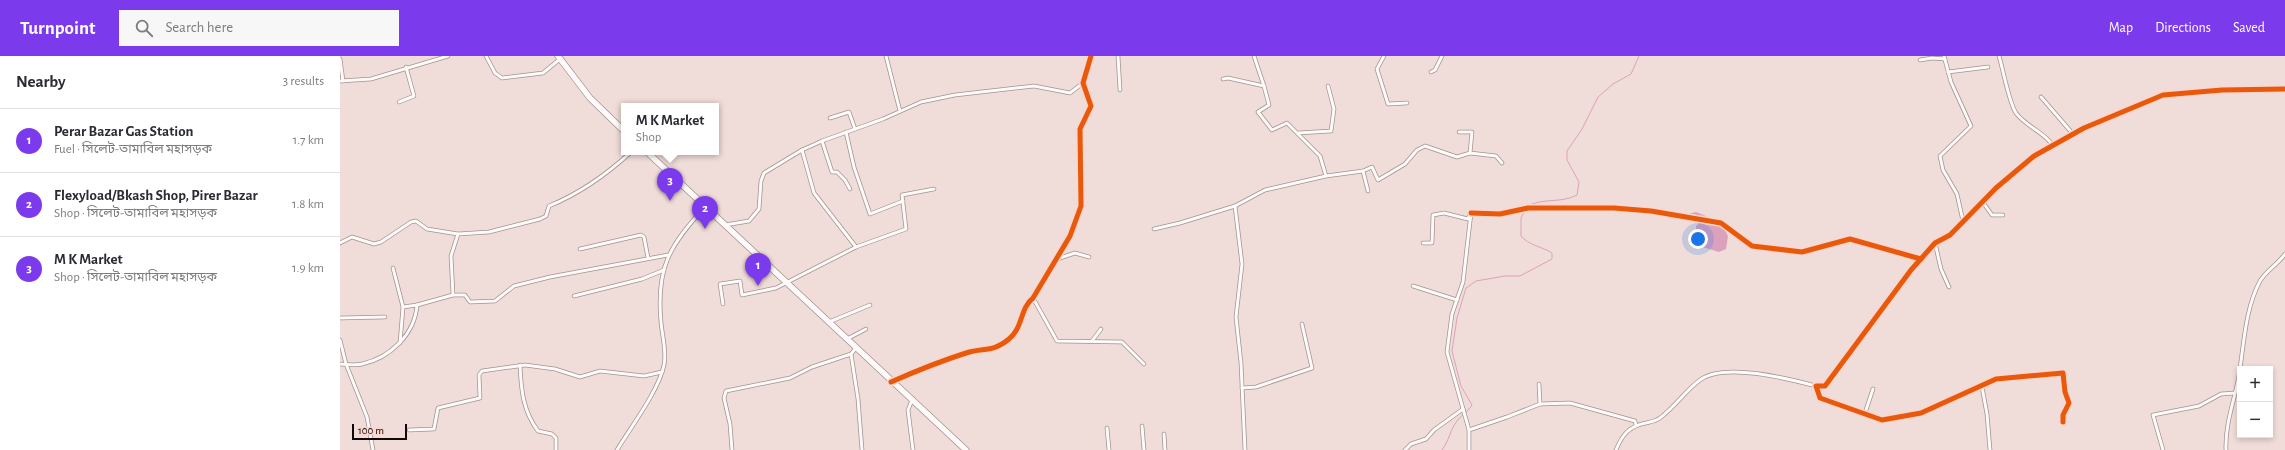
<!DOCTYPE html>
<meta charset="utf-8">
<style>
:root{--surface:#fff;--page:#f7f7f7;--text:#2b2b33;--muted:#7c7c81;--line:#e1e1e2;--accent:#7c3aed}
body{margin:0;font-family:"Alegreya Sans","Noto Sans Bengali",sans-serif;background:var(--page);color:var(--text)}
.controls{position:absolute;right:12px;bottom:12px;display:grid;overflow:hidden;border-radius:0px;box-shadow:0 2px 6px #0003}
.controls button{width:36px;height:36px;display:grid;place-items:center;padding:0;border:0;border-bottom:1px solid var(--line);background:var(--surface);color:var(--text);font:20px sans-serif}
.scale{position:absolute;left:12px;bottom:10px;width:55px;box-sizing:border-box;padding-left:4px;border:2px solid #130806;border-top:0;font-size:11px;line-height:14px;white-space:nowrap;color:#130806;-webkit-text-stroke:3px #fad6ce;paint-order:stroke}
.you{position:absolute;left:1358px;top:183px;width:14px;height:14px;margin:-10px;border:3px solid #fff;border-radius:50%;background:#1a73e8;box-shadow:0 0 0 6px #1a73e833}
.badge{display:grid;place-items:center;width:26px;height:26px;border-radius:50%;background:var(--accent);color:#fff;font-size:13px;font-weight:700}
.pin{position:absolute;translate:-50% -33px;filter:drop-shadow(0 1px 2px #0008)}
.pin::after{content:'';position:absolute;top:21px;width:14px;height:12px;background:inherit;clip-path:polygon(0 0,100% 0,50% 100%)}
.popup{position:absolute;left:281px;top:47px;width:98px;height:52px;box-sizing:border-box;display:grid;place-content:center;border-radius:0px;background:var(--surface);filter:drop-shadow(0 1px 3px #0005);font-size:13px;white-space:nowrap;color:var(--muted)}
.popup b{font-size:15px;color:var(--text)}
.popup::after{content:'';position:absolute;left:50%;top:100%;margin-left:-8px;border:8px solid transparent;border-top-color:var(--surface)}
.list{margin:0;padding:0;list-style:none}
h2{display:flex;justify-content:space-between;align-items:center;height:52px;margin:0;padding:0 16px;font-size:17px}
h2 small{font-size:13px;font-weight:400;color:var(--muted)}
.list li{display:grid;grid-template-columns:26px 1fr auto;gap:12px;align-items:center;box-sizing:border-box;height:64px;padding:0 16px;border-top:1px solid var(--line)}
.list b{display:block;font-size:15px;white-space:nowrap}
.list p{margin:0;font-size:13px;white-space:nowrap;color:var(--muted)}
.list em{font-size:13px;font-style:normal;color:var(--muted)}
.icon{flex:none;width:22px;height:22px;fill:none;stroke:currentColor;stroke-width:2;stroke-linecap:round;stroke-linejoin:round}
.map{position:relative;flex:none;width:1945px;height:394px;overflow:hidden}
header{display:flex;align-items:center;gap:24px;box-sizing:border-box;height:56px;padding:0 20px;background:var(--accent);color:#fff}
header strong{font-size:19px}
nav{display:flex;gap:22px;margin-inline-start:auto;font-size:14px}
.search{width:280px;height:36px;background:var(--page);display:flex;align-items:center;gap:10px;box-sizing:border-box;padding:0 14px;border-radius:0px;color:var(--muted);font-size:15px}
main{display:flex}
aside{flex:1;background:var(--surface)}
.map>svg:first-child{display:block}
.water{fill:#dca2bd}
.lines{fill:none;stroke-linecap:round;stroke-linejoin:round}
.stream{stroke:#dca2bd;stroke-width:1}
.street-casing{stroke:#a29390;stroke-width:4.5}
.highway-casing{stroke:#a29390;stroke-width:7}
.street{stroke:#fdfaf9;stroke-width:3}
.highway{stroke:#fdfaf9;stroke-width:5.5}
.cycleway-casing{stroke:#fad6ce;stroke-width:8}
.cycleway{stroke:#e8590c;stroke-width:5}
</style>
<header>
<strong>Turnpoint</strong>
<div class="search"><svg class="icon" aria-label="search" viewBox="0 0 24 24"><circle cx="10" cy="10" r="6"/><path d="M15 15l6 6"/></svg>Search here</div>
<nav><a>Map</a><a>Directions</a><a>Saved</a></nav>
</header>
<main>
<aside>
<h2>Nearby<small>3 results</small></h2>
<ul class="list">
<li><span class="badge">1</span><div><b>Perar Bazar Gas Station</b><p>Fuel · সিলেট-তামাবিল মহাসড়ক</p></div><em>1.7 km</em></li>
<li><span class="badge">2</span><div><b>Flexyload/Bkash Shop, Pirer Bazar</b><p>Shop · সিলেট-তামাবিল মহাসড়ক</p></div><em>1.8 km</em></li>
<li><span class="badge">3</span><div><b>M K Market</b><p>Shop · সিলেট-তামাবিল মহাসড়ক</p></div><em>1.9 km</em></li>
</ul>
</aside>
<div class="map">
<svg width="1945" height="394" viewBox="0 0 1945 394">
<rect width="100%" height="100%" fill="#f0dcd8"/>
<g class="water">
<polygon points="1356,156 1373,163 1349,160 1348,158"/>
<polygon points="1362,165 1383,170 1388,180 1386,193 1379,196 1356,189 1356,170"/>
</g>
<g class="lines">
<g class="stream">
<path d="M1186,151C1202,141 1220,148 1237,139L1239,126L1227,104V95L1242,73L1258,41L1273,28L1291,18L1299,0"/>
<path d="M1102,394C1109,385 1110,374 1117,365C1121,359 1127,357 1132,349L1121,330L1112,295L1117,262L1126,232L1136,225L1165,220H1180L1212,203V197C1203,191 1188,189 1181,180V162L1185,154"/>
</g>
<defs>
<g id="street">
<polyline points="146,0 155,17 162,22 203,17 220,3"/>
<polyline points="546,0 560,55"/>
<polyline points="778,0 780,34"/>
<polyline points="914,0 924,30"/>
<polyline points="1044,0 1037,13 1048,48 1067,47"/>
<polyline points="1604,0 1611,26 1631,70 1600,100 1603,114 1617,138 1623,165"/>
<path d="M1659,0C1663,13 1669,47 1676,57C1685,70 1707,78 1712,89"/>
<polyline points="0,3 3,25"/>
<polyline points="1580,4 1592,2 1605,3"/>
<polyline points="1091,16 1095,14 1102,0"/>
<polyline points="1608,16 1648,11"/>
<polyline points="883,23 888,22 924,30 929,49 918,56 932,74 947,67 980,100 986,120 1023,115 1032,111 1038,124 1065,108 1077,94 1085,90 1117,101 1130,97 1156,100 1162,107"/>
<polyline points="0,25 31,23 108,0"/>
<polyline points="1701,41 1733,78"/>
<polyline points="59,46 74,40 66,11"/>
<polyline points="490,62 509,56 515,73"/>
<polyline points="506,76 514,111 530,158 563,145"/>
<polyline points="1119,76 1132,76 1130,97"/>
<polyline points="958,77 991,75 994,53 988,30"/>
<polyline points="482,85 492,116 497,116 505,124 510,133"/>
<polyline points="462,94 474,137 516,191"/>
<polyline points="1023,115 1028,135"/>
<polyline points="1642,145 1652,159 1663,159"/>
<polyline points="895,150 902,208 896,261 901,307 905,394"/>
<polyline points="1131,157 1160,158 1188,152 1274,152 1311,155 1381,167 1412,190 1462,196 1510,183 1581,203"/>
<polyline points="385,169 409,165 419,153 421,125 424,117 462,94 482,85 543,63 581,46 615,39 694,30 730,37 743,27"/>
<polyline points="814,173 840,167 895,150 925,134 986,120"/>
<polyline points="0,187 12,181 34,188 41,186 71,166 76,165 87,173 118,178"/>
<polyline points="1083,187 1092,187 1093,159 1104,157 1128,163 1130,158"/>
<polyline points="1595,187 1601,213 1609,231"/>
<polyline points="240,193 301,179 304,181 308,202"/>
<polyline points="717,203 735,197 749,201"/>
<polyline points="53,212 63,251 77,249"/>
<polyline points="1073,230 1117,244"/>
<path d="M113,239L111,200L118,178L149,176L200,163L206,160L209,150C241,137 266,119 291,96"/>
<polyline points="234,240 302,223 324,214"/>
<polyline points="693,242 717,285 782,286 804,308"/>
<polyline points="383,248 380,228 400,225 402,239 436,232 516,191 566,173 562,139 594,133"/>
<polyline points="0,262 45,261"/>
<polyline points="489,266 530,249"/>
<polyline points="507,283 526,273"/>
<polyline points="0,284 6,308 27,361 33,394"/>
<polyline points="752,285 761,273"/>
<polyline points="60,287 63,251"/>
<polyline points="511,298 518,343 522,394"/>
<path d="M0,308C7,308 15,310 22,308C50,302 75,278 77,249L113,239H125L130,246L155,245L174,230L210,221L328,199"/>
<path d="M180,309C181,334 183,355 198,375L212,378L216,382V394"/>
<path d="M553,325C577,315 602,303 627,296C644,291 654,296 669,283C683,271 680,252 693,242L730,180L741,150L740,73L751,50L743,27L751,0"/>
<polyline points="1199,328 1200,348"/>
<polyline points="1642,331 1647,358 1650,394"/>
<polyline points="902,332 916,331 972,312 962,268"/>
<polyline points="572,344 568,354 573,394"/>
<polyline points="1525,357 1533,333"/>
<polyline points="1723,366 1723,359 1729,347 1725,336 1723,317 1656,323 1581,357 1542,364 1480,342 1476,330 1485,330 1571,214 1595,187 1610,179 1656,132 1694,100 1744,72 1823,39 1882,34 1945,33"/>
<polyline points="802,370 804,394"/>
<polyline points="767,372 769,394"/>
<polyline points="69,374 94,373 98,352 140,342 139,319 142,315 185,309 215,313 240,321 260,315 304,320 322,316"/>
<polyline points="1129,374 1107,296 1112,258 1123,226 1131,157"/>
<polyline points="824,378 825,394"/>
<path d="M277,394C291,371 319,334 324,309C327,296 322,279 321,266C316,212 329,190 365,151"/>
<polyline points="392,394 390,368 384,342 386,335 450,322 472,311 511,298 516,292"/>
<polyline points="1065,394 1071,388 1086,383 1094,374 1123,353"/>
<polyline points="1129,394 1129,374 1167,361 1200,348 1230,347 1295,365 1296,369"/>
<path d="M1276,394C1282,379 1289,370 1306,367C1310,366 1316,365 1320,362C1335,351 1347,333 1360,324C1384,306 1449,323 1476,330"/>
<polyline points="1823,394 1813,359 1859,350 1881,338 1895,337"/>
<path d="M1886,394C1885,370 1893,348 1898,325C1904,292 1904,255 1920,225C1925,216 1938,208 1945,198"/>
</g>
<g id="highway">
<polyline points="218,0 250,42 284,75"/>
<polyline points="307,96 626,394"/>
</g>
</defs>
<use href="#street" class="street-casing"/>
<use href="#highway" class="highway-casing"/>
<use href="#street" class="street"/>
<use href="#highway" class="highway"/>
<defs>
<g id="cycleway">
<polyline points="1131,157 1160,158 1188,152 1274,152 1311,155 1381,167 1412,190 1462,196 1510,183 1581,203"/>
<path d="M551,326C576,315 601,305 626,297C644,291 652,297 669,283C683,272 680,252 693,242L730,180L741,150L740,73L751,50L743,27L751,0"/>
<polyline points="1723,366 1723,359 1729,347 1725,336 1723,317 1656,323 1581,357 1542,364 1480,342 1476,330 1485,330 1571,214 1595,187 1610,179 1656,132 1694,100 1744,72 1823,39 1882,34 1945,33"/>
</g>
</defs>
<use href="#cycleway" class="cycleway-casing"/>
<use href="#cycleway" class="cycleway"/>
</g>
</svg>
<div class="controls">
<button>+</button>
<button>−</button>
</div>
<div class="scale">100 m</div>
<div class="you"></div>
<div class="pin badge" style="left:418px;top:230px">1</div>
<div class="pin badge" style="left:365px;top:173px">2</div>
<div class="pin badge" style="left:330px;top:145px">3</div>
<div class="popup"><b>M K Market</b>Shop</div>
</div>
</main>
